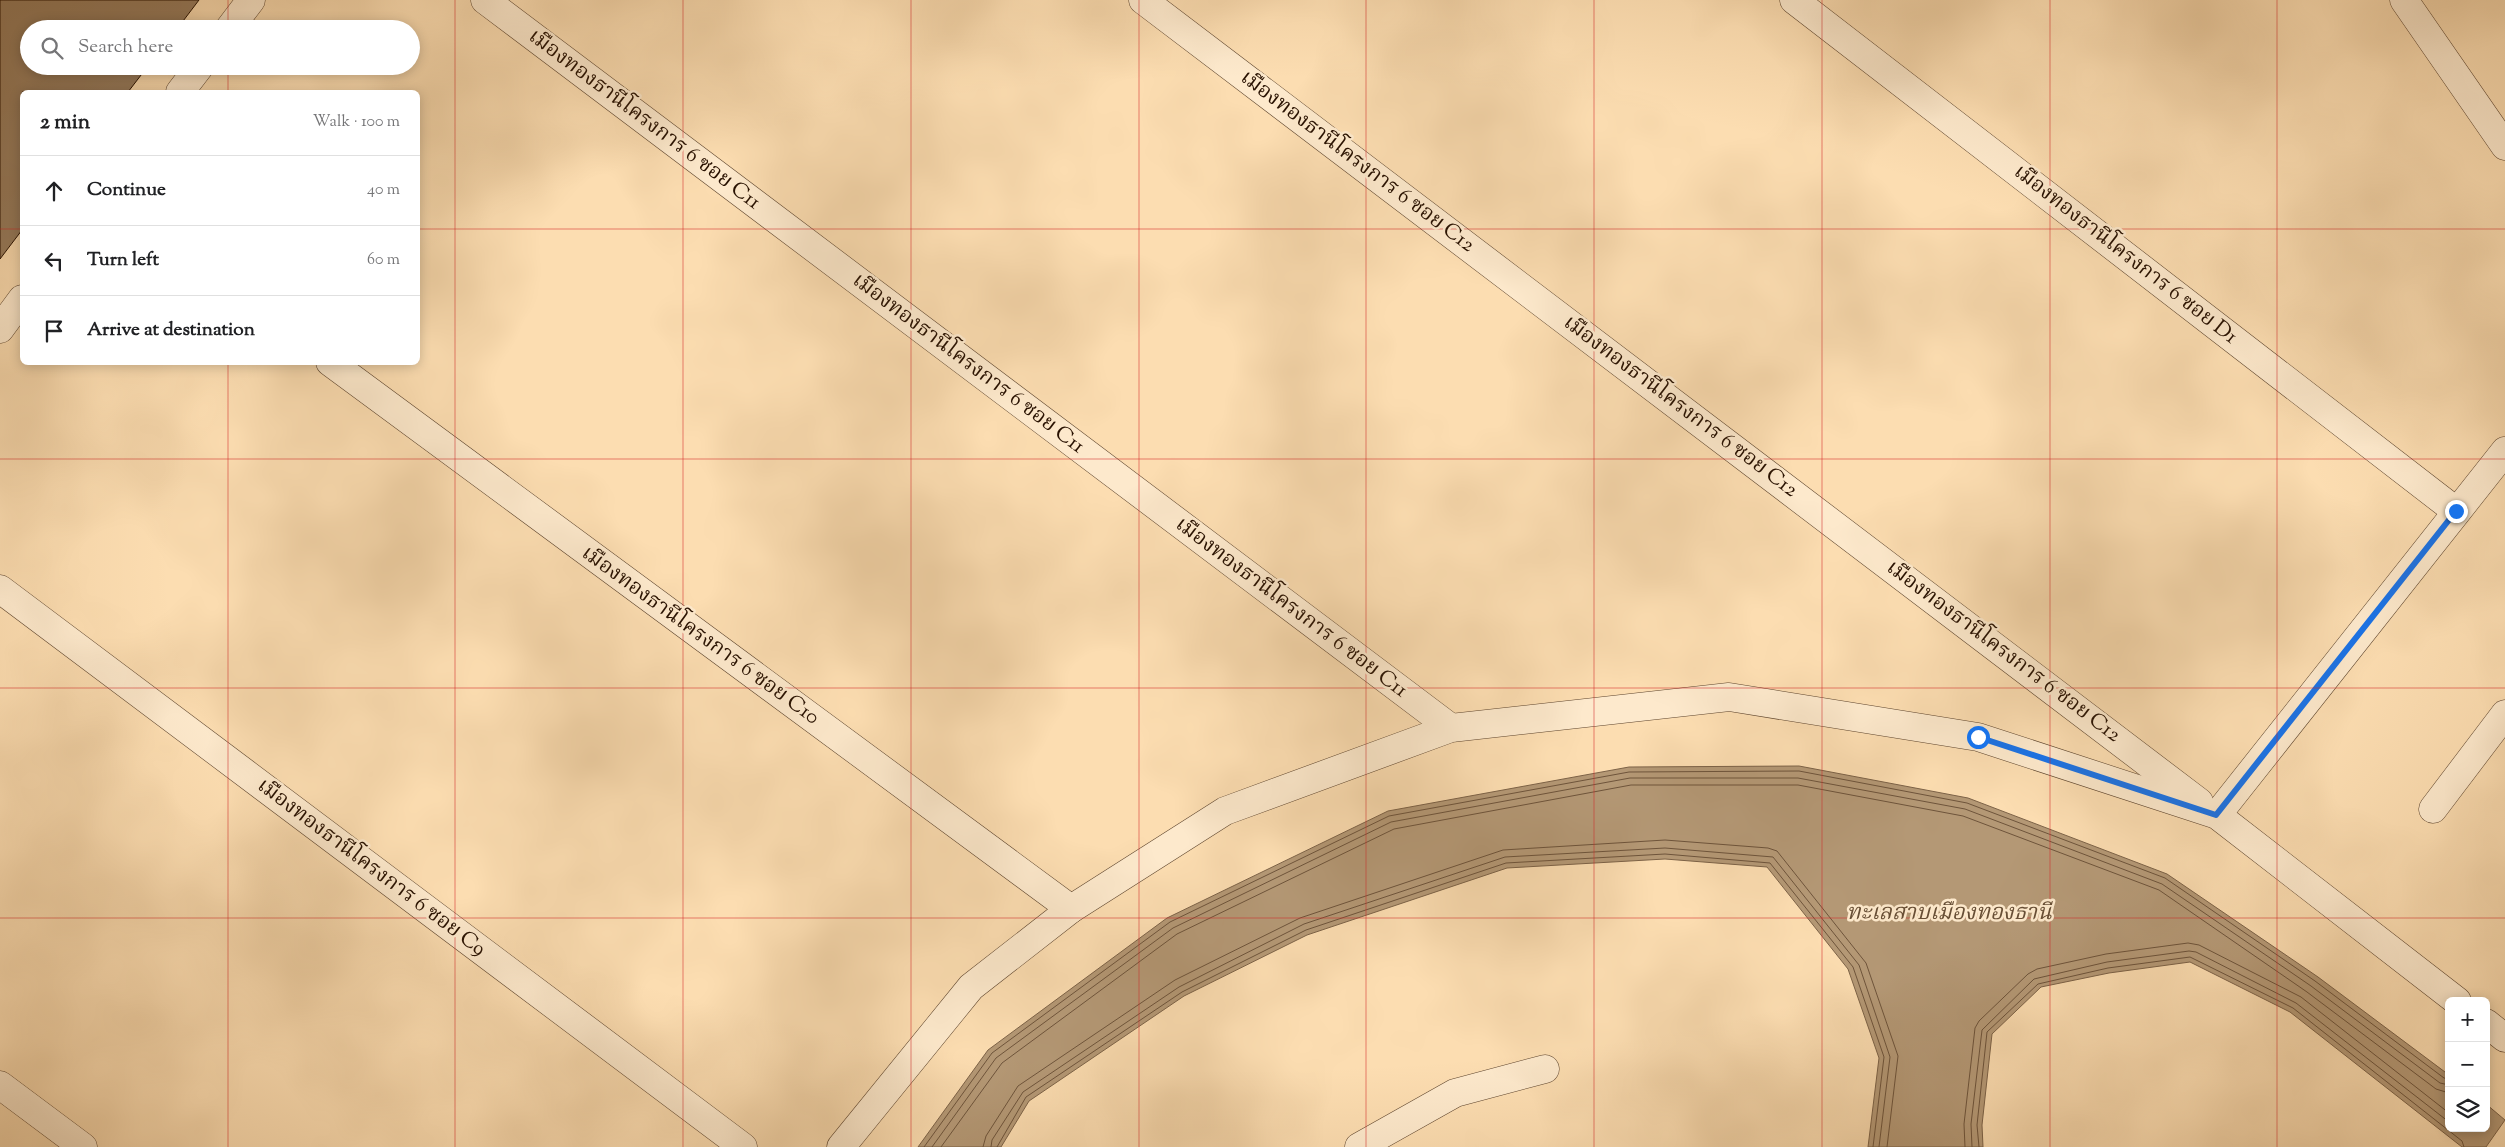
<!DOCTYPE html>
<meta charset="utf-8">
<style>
:root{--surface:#fff;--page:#f2f2f2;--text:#202124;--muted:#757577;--line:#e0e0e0}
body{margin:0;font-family:"Sorts Mill Goudy","Noto Serif Thai",serif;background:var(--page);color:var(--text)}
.controls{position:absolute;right:15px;bottom:15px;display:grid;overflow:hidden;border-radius:8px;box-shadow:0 2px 12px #0003}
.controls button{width:45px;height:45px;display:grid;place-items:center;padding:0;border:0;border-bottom:1px solid var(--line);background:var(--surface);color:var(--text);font:25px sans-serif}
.stop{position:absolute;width:15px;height:15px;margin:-11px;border:4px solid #1a73e8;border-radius:50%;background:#fff}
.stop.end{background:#1a73e8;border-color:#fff;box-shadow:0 1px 5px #0008}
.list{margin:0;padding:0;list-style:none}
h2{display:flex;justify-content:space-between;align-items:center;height:65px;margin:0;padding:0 20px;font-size:21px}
h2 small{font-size:16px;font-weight:400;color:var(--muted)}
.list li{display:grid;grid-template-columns:32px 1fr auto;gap:15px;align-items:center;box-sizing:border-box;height:70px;padding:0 20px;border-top:1px solid var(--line)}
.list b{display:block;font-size:19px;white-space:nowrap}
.list em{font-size:16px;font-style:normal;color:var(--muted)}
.icon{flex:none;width:28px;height:28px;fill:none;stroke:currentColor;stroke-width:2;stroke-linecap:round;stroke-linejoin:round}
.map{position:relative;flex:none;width:2505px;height:1147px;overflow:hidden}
.search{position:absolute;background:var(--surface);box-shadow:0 2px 12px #0003;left:20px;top:20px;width:400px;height:55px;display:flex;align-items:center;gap:12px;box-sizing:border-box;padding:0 18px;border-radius:28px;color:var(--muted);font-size:19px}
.panel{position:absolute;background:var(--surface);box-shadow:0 2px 12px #0003;left:20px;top:90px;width:400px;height:275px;border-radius:8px}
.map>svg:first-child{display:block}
.water{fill:#b49875;stroke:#7c6247}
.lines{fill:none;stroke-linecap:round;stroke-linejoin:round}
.shore{stroke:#6e543b;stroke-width:1}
.building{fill:#967b5d;stroke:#281101}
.street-casing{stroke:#5d442d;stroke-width:29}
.street{stroke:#fde9cc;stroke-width:28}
.route{stroke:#1a73e8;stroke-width:6}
.grid{fill:none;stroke:#d62828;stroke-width:1;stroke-opacity:0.55}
.labels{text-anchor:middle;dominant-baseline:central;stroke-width:5;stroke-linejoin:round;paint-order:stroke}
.street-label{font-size:21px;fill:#281101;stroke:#fde9cc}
.water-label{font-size:22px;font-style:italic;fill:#674e35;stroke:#fde9cc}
</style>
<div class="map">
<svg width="2505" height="1147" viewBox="0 0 2505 1147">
<rect width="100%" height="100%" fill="#fcddb1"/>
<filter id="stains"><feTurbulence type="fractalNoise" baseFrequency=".004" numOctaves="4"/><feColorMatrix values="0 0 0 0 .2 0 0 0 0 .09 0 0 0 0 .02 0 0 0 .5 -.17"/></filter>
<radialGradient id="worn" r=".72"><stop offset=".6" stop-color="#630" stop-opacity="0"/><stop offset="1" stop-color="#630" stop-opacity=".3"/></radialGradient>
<polygon class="water" points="1799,766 1968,798 2167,874 2318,977 2449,1075 2449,1128 2486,1128 2486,1104 2505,1120 2486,1147 2462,1147 2290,1012 2190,962 2109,973 2041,987 1992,1034 1982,1125 1983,1147 1868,1147 1879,1058 1848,969 1767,867 1665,859 1507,868 1307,935 1184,996 1029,1101 1001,1147 918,1147 988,1050 1167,918 1388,811 1629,767"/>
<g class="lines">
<g class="shore">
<polyline points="924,1147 992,1053 1170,922 1389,816 1629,772 1799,771 1967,803 2165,878 2315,981 2444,1078 2449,1079"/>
<polyline points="932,1147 996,1058 1173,928 1391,822 1630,778 1798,778 1965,809 2162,884 2311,986 2440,1083 2449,1085"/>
<polyline points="941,1147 1002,1063 1177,934 1394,829 1631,785 1798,785 1963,816 2159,890 2307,992 2436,1089 2449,1093"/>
<polyline points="983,1147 986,1136 1018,1086 1175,980 1300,918 1503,850 1665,840 1768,848 1777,851 1866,963 1898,1056 1887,1147"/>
<polyline points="991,1147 992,1140 1023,1092 1179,987 1304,924 1505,857 1665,848 1773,857 1859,965 1890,1057 1879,1147"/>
<polyline points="997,1147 1026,1097 1182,992 1306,930 1506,863 1665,854 1770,863 1853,967 1884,1057 1873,1147"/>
<polyline points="1965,1147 1964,1124 1975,1028 1979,1021 2028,974 2037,969 2106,954 2188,943 2199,945 2301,997 2449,1113"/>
<polyline points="1972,1147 1971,1124 1982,1030 2034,979 2107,962 2189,951 2196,952 2296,1003 2449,1122"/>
<polyline points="1979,1147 1977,1125 1987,1032 2038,984 2108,968 2190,957 2293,1008 2462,1141 2464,1147"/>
</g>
</g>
<polygon class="building" points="0,0 199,0 177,29 29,29 29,66 148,66 128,92 22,92 22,230 0,259"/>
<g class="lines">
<defs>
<g id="street">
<polyline points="485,0 1451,728"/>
<polyline points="1143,0 2199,802"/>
<polyline points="1794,0 2456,511"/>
<polyline points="2404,0 2505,146"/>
<polyline points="229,29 251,0"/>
<polyline points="180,92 200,66"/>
<polyline points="0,329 22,299"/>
<polyline points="330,362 1071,909"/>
<polyline points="0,589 743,1147"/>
<polyline points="2433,809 2505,714"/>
<polyline points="2217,815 2505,451"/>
<polyline points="2486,1023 2505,1038"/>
<polyline points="0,1085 83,1147"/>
<polyline points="841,1147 971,987 1071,909 1225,811 1451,728 1729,697 1978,737 2217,815 2457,1001"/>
<polyline points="1359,1147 1455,1093 1545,1069"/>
</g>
</defs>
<use href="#street" class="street-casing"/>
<use href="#street" class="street"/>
</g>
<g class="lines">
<polyline class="route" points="1978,737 2216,815 2456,511"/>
</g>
<path class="grid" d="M228,0V29M455,0V1147M683,0V1147M911,0V1147M1139,0V1147M1366,0V1147M1594,0V1147M1822,0V1147M2050,0V1147M2277,0V1147M228,66V92M0,229H22M418,229H2505M228,362V1147M0,459H2505M0,688H2505M0,918H2505"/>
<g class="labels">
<g class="street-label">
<text transform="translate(644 120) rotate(37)">เมืองทองธานีโครงการ 6 ซอย C11</text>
<text transform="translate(1357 162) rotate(37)">เมืองทองธานีโครงการ 6 ซอย C12</text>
<text transform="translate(2125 255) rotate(38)">เมืองทองธานีโครงการ 6 ซอย D1</text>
<text transform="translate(968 364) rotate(37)">เมืองทองธานีโครงการ 6 ซอย C11</text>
<text transform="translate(1680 407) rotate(37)">เมืองทองธานีโครงการ 6 ซอย C12</text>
<text transform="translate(1291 608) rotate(37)">เมืองทองธานีโครงการ 6 ซอย C11</text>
<text transform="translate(700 636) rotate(36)">เมืองทองธานีโครงการ 6 ซอย C10</text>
<text transform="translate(2003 652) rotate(37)">เมืองทองธานีโครงการ 6 ซอย C12</text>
<text transform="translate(371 868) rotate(37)">เมืองทองธานีโครงการ 6 ซอย C9</text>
</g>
<g class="water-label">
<text x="1949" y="914">ทะเลสาบเมืองทองธานี</text>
</g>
</g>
<rect width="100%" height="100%" filter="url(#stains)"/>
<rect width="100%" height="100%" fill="url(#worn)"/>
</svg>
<div class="controls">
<button>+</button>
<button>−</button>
<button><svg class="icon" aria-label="layers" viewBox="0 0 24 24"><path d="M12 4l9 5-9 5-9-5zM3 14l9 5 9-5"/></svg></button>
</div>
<div class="stop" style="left:1978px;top:737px"></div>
<div class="stop end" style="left:2456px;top:511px"></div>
<div class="search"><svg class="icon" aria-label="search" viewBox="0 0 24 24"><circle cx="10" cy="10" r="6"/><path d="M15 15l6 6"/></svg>Search here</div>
<section class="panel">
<h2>2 min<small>Walk · 100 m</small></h2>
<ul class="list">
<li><svg class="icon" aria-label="ahead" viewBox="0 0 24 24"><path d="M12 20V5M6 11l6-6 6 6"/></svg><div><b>Continue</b></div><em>40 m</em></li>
<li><svg class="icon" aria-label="left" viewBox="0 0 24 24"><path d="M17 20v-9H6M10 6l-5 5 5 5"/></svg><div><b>Turn left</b></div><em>60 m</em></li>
<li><svg class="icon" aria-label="arrive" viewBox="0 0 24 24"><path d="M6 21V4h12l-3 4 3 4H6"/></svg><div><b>Arrive at destination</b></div></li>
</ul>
</section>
</div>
